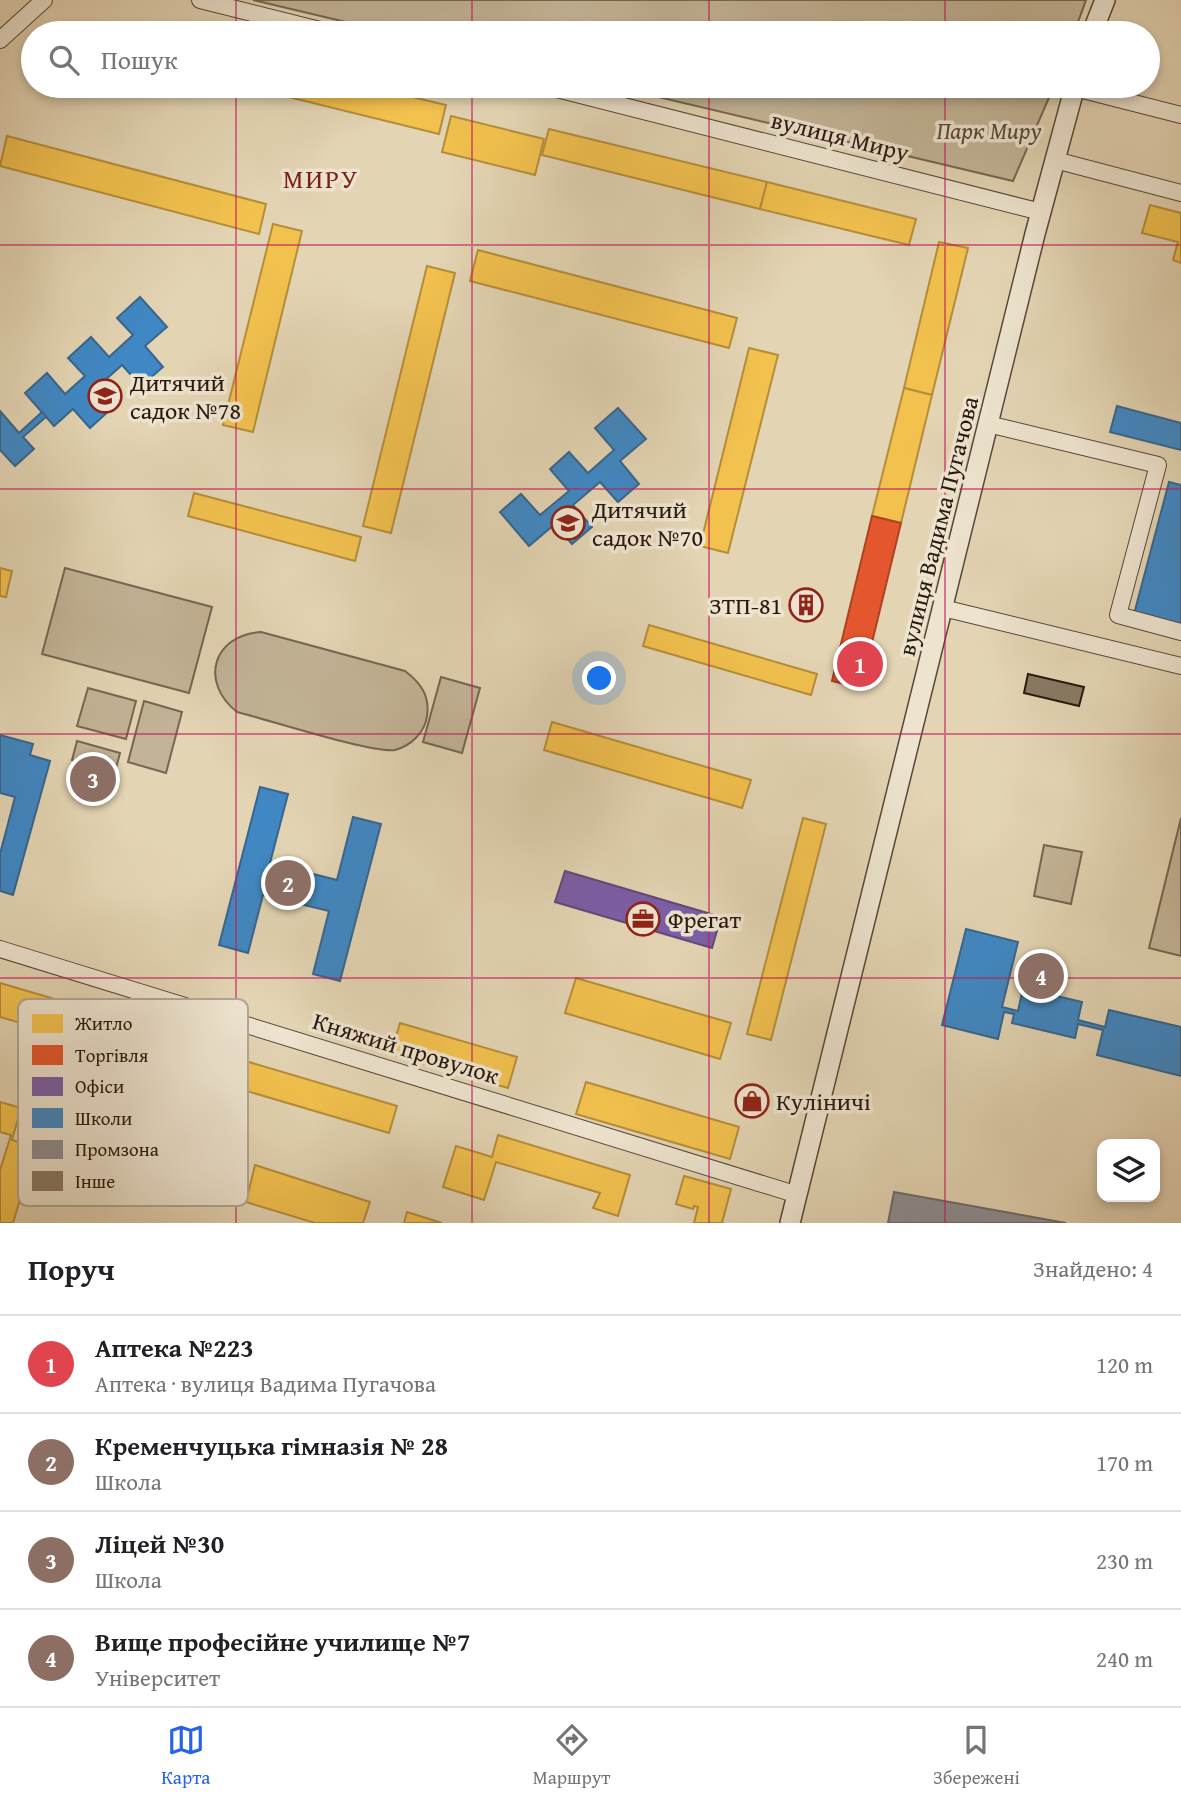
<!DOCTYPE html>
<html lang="uk">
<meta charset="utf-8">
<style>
:root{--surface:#fff;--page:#f6f6f6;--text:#202124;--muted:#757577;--line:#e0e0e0;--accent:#2563eb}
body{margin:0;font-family:"Gentium Book Plus",serif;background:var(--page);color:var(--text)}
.controls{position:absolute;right:21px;bottom:21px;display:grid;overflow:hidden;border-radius:14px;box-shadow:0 4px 10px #0003}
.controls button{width:63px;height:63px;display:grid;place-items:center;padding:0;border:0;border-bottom:2px solid var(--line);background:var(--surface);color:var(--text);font:35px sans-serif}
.you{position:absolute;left:600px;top:679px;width:24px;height:24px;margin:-18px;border:5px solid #fff;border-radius:50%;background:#1a73e8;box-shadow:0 0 0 10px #1a73e833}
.badge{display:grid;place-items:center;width:46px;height:46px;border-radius:50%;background:var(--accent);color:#fff;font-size:23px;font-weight:700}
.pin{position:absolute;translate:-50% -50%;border:4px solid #fff;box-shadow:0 2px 7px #0006}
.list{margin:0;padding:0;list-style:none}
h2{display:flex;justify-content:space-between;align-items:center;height:91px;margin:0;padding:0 28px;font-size:30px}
h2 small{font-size:23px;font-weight:400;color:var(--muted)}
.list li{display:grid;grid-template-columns:46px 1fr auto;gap:21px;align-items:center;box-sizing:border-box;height:98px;padding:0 28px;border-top:2px solid var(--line)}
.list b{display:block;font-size:26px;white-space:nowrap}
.list p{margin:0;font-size:23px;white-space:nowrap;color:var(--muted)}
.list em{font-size:23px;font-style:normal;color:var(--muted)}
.icon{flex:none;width:38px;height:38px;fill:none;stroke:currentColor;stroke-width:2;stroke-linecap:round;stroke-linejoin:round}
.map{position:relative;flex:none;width:1181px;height:1223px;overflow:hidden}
.search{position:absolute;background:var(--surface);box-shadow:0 4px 10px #0003;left:21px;right:21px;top:21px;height:77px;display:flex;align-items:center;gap:18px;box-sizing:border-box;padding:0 24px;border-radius:38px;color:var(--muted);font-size:26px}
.sheet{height:483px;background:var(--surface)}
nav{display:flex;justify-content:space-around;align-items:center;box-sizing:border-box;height:98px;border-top:2px solid var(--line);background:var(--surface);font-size:19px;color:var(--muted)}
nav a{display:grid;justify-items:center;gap:4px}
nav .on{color:var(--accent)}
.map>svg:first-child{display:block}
.green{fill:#c3b497;stroke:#766652;stroke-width:2}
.homes{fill:#f2c14e;stroke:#b58e3b;stroke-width:2}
.shops{fill:#e4572e;stroke:#ac4424;stroke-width:2}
.offices{fill:#7b5ea7;stroke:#624979;stroke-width:2}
.schools{fill:#3f88c5;stroke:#38668e;stroke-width:2}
.industry{fill:#8d8d92;stroke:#6f6a6a;stroke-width:2}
.building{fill:#897a64;stroke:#28180e;stroke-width:2}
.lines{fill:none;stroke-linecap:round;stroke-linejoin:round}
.minor-casing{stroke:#574737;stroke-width:18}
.tertiary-casing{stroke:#574737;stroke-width:22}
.minor{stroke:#ede3ce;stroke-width:16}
.tertiary{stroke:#ede3ce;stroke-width:19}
.grid{fill:none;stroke:#c2185b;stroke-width:2;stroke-opacity:0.55}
.labels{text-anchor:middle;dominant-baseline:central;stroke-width:7;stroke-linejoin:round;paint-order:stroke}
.park-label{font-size:24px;font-style:italic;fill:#564737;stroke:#ede3ce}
.street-label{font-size:24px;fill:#28180e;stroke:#ede3ce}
.poi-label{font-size:24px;fill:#28180e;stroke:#ede3ce;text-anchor:start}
.neighbourhood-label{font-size:26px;letter-spacing:2px;fill:#7a1f14;stroke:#ede3ce}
.key{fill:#ede3ce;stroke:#b2a694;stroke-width:2}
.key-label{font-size:19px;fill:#28180e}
</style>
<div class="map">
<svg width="1181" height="1223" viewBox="0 0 1181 1223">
<rect width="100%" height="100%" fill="#e3d4b3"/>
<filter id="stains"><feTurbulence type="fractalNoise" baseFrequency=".00286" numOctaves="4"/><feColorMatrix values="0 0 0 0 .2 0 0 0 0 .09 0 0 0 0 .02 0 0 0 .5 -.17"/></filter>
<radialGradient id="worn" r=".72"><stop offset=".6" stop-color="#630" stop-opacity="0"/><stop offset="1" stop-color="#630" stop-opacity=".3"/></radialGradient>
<g class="green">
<polygon points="253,0 1086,0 1074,33 392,33"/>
<polygon points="612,86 1054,86 1013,181"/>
<polygon points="65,568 212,607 189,693 42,654"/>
<path d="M261,632L405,671C421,683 430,696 427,716C425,732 411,746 395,750C373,754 266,719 237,712C199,682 213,635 261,632Z"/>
<polygon points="441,677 480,688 462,753 423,742"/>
<polygon points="88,688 136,701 126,739 77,726"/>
<polygon points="144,701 182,712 166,773 128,762"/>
<polygon points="77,741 120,753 115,772 72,760"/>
<polygon points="1181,818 1181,956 1149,948"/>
<polygon points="1044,845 1082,852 1071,904 1034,896"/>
</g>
<g class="homes">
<polygon points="244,86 366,86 446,105 439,134"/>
<polygon points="451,116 544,139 535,175 442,152"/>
<polygon points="549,129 767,182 760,209 542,155"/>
<polygon points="7,136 266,204 259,234 0,166"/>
<polygon points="767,182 916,219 909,245 760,209"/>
<polygon points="1150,205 1181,213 1181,263 1173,260 1178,242 1142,233"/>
<polygon points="273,224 302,231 253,432 223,425"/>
<polygon points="939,242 968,248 932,395 904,388"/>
<polygon points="478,250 737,318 729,348 470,281"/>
<polygon points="427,266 455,273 391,533 363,526"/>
<polygon points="749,348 778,355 728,553 700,546"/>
<polygon points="904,388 932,395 901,523 872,516"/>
<polygon points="194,493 361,537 355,561 188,516"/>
<polygon points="0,568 12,571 6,597 0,596"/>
<polygon points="803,593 817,598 810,618 796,613"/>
<polygon points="649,625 817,674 811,695 643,646"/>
<polygon points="552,722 751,780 742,808 544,750"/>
<polygon points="803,818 826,824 771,1040 747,1034"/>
<polygon points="576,978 731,1023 720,1059 565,1013"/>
<polygon points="0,983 109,1015 100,1046 0,1017"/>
<polygon points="400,1023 517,1057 508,1088 391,1054"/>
<polygon points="195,1046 397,1106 389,1133 186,1073"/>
<polygon points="586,1082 739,1127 730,1159 576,1114"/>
<polygon points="0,1102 21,1108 12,1140 36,1147 13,1223 0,1223 0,1170 11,1135 0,1132"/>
<polygon points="498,1135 630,1175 618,1216 593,1208 600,1193 496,1162 484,1200 443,1187 456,1146 492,1157"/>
<polygon points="255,1165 370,1202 363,1223 315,1223 246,1202"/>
<polygon points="684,1176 731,1189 722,1223 694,1223 698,1207 694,1206 693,1209 676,1204"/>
<polygon points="407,1212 442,1223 404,1223"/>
</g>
<g class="shops">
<polygon points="71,22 100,29 99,33 68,33"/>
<polygon points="872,516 901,523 861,688 832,681"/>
</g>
<polygon class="offices" points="565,871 721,917 712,948 555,902"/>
<g class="schools">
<polygon points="140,297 167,327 145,346 163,367 141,386 122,365 94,390 111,409 90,428 73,409 54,426 25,393 47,373 65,394 85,376 68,358 91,337 109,357 133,335 117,318"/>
<polygon points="1117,406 1181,423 1181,450 1110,432"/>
<polygon points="618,408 646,439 620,461 639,484 618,502 600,482 573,505 592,527 572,544 555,524 529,546 500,512 521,494 540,515 569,491 550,469 569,452 588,473 614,450 595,428"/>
<polygon points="0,411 19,433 42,412 46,417 23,437 34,449 15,466 0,450"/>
<polygon points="1169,482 1181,485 1181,627 1134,614"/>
<polygon points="0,735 33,744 30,755 50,761 13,895 0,891 0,854 15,797 0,793"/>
<polygon points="260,787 288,794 270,863 337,880 353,817 381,824 340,981 313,974 329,911 263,895 248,953 219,945"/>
<polygon points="966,929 1018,942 1002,1007 1018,1011 1023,988 1082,1002 1078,1020 1105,1027 1109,1010 1181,1027 1181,1076 1097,1055 1103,1030 1078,1024 1075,1038 1012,1023 1014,1014 1004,1012 998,1039 942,1025"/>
</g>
<polygon class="industry" points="894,1192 1066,1223 888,1223"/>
<polygon class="building" points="1028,674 1084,687 1079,706 1024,693"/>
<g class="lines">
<defs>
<g id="minor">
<polyline points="200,0 332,33"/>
<polyline points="0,40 44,0"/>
<polyline points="545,86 1041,212"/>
<polyline points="1075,88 1181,115"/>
<polyline points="1055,160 1181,193"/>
<polyline points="988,424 1158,465 1118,615 1181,632"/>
<polyline points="943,608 1181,666"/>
<polyline points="0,949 798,1195"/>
</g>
<g id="tertiary">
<polyline points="1092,33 1105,0"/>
<polyline points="790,1223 1035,234 1075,86"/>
</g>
</defs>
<use href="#minor" class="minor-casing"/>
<use href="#tertiary" class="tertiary-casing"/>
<use href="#minor" class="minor"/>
<use href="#tertiary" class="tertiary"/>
</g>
<path class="grid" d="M236,0V33M472,0V33M709,0V33M945,0V33M236,86V1223M472,86V1223M709,86V1223M945,86V1223M0,245H1181M0,489H1181M0,734H1181M0,978H1181"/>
<defs>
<symbol id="school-ring" viewBox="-11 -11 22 22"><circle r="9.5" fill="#ede3ce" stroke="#8f2418" stroke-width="1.5"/><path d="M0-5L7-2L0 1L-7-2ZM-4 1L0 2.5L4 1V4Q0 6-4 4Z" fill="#8f2418"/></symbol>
<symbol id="building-ring" viewBox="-11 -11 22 22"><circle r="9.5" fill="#ede3ce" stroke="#8f2418" stroke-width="1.5"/><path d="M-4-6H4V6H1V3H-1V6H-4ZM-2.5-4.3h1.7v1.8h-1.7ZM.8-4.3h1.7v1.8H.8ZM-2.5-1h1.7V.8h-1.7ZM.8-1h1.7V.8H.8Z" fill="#8f2418"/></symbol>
<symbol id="office-ring" viewBox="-11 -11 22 22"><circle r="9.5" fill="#ede3ce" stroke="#8f2418" stroke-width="1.5"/><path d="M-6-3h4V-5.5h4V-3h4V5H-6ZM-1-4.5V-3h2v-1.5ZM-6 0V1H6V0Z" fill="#8f2418"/></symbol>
<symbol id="shop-ring" viewBox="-11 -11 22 22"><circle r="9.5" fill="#ede3ce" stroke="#8f2418" stroke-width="1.5"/><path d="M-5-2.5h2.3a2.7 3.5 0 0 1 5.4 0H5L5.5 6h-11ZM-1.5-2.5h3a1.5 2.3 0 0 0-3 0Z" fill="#8f2418"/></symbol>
</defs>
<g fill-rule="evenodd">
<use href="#school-ring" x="86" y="377" width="38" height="38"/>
<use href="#school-ring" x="549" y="504" width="38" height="38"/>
<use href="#building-ring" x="787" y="586" width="38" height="38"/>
<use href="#office-ring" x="624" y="900" width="38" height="38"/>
<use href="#shop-ring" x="733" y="1082" width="38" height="38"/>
</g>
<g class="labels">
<g class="park-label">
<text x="989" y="130">Парк Миру</text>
</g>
<g class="street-label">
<text transform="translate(840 136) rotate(14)">вулиця Миру</text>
<text transform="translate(938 526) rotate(-76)">вулиця Вадима Пугачова</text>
<text transform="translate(406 1048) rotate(17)">Княжий провулок</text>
</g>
<g class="poi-label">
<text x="130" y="382">Дитячий<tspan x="130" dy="28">садок №78</tspan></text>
<text x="592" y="509">Дитячий<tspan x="592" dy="28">садок №70</tspan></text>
<text x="782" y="605" text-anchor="end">ЗТП-81</text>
<text x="668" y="919">Фрегат</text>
<text x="776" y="1101">Куліничі</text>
</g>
<g class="neighbourhood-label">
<text x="321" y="178">МИРУ</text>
</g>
</g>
<rect x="18" y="999" width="230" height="207" rx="10" class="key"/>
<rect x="32" y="1014" width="31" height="19" fill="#f2c14e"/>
<rect x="32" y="1045" width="31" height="20" fill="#e4572e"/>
<rect x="32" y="1077" width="31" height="19" fill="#7b5ea7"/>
<rect x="32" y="1108" width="31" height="20" fill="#3f88c5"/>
<rect x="32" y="1140" width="31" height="19" fill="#8d8d92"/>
<rect x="32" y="1171" width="31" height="20" fill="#897a64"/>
<g class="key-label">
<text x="75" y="1030">Житло</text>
<text x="75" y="1062">Торгівля</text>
<text x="75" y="1093">Офіси</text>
<text x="75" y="1125">Школи</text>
<text x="75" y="1156">Промзона</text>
<text x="75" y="1188">Інше</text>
</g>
<rect width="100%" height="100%" filter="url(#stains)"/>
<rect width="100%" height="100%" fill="url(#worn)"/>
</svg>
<div class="controls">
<button><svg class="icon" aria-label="layers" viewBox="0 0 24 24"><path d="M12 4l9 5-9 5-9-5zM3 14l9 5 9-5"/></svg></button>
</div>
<div class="you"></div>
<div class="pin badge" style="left:860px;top:664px;background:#e0444e">1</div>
<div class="pin badge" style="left:288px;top:883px;background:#8d6e63">2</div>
<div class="pin badge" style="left:93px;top:779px;background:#8d6e63">3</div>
<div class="pin badge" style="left:1041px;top:976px;background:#8d6e63">4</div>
<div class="search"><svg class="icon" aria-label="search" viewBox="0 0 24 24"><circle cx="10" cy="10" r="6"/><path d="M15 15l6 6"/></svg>Пошук</div>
</div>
<section class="sheet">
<h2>Поруч<small>Знайдено: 4</small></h2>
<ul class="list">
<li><span class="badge" style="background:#e0444e">1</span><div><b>Аптека №223</b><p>Аптека · вулиця Вадима Пугачова</p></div><em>120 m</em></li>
<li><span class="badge" style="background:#8d6e63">2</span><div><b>Кременчуцька гімназія № 28</b><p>Школа</p></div><em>170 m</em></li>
<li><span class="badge" style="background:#8d6e63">3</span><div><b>Ліцей №30</b><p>Школа</p></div><em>230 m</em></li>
<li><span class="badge" style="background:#8d6e63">4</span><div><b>Вище професійне училище №7</b><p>Університет</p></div><em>240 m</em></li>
</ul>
</section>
<nav>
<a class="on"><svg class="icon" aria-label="map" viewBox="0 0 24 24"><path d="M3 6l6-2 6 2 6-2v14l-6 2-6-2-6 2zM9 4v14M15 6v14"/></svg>Карта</a>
<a><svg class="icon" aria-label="directions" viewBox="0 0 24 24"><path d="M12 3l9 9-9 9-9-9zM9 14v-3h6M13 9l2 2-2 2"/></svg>Маршрут</a>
<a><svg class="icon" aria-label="saved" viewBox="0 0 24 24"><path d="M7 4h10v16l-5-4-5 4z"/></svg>Збережені</a>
</nav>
